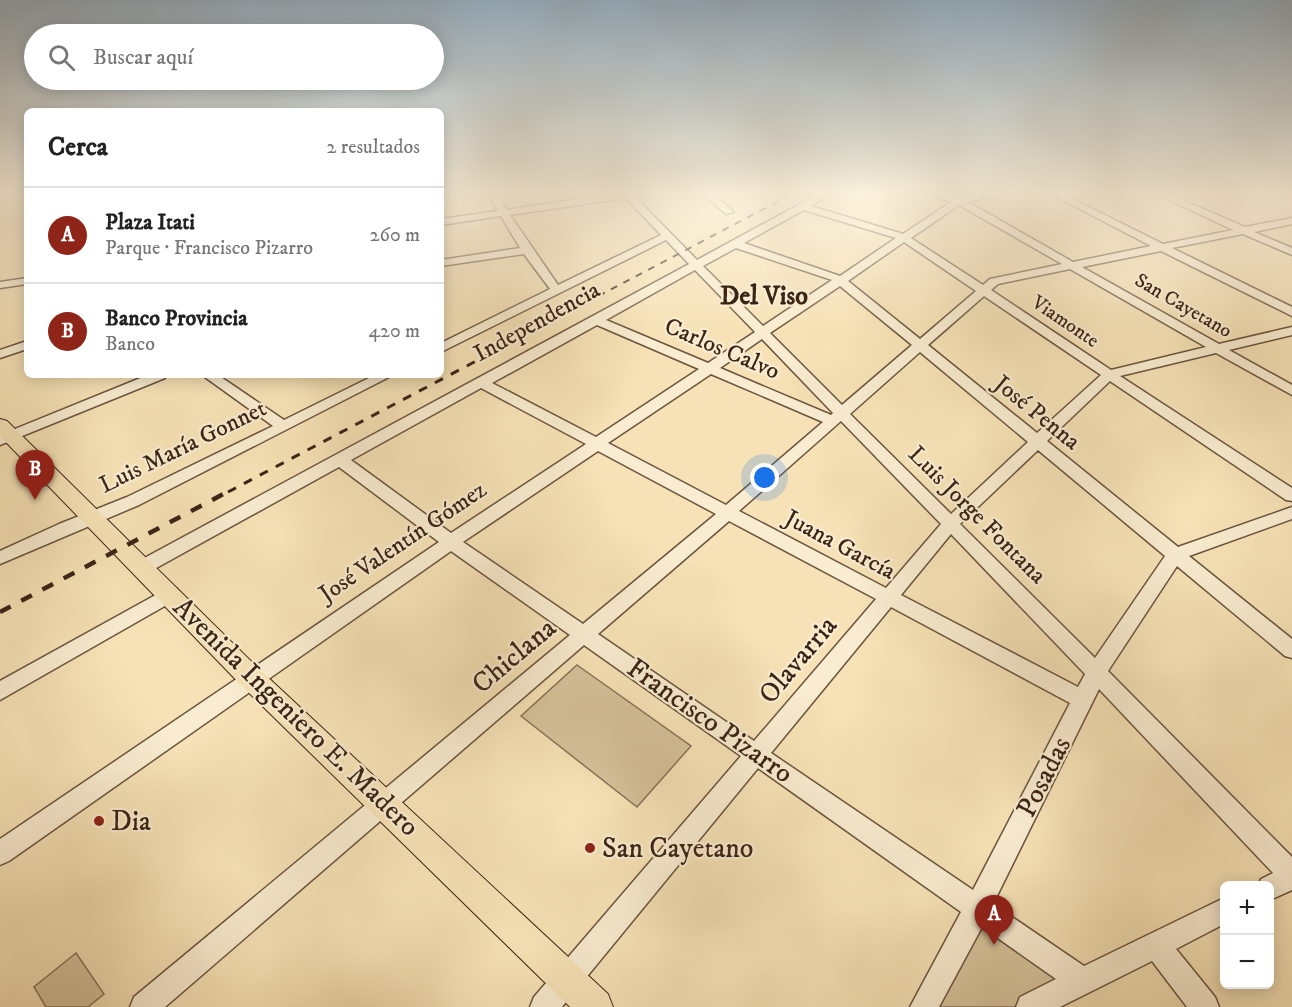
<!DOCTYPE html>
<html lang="es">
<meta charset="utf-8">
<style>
:root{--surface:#fff;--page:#f6f6f6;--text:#222;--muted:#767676;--line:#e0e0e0;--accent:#8f2418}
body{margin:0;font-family:"IM FELL DW Pica",serif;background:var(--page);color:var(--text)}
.controls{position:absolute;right:18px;bottom:18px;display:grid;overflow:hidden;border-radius:9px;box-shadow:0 3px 15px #0003}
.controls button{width:54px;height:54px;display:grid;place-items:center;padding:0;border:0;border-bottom:2px solid var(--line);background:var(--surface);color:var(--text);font:30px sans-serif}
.you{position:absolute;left:765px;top:478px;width:21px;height:21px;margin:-15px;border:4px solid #fff;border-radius:50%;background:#1a73e8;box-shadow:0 0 0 9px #1a73e833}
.badge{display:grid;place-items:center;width:39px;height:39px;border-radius:50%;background:var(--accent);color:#fff;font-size:20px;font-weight:700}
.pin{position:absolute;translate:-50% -50px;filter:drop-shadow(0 2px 3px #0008)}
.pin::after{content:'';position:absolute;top:32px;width:21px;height:18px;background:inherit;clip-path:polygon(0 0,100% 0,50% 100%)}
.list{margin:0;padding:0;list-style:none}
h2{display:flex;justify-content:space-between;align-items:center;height:78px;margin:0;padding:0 24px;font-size:26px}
h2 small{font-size:20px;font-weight:400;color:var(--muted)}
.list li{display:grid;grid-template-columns:39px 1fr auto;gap:18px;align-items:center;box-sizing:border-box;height:96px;padding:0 24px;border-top:2px solid var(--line)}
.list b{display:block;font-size:22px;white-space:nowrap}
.list p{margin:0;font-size:20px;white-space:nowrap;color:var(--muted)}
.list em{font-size:20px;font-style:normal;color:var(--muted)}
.icon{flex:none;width:33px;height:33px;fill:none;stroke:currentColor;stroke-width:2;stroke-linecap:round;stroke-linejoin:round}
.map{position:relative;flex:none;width:1292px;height:1007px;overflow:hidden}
.search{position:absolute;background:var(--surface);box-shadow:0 3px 15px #0003;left:24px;top:24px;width:420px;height:66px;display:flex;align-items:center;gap:15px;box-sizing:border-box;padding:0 21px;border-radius:33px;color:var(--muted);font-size:22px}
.panel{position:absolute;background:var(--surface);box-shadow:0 3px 15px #0003;left:24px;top:108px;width:420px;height:270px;border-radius:9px}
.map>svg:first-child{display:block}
.green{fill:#d6c29b;stroke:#887358;stroke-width:1.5}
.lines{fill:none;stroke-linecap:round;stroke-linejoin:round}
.minor-casing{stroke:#6a543e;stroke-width:3}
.major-casing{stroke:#3b2416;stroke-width:2}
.minor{fill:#f9ecd0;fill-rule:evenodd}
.major{fill:#f6e2b6;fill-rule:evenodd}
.rail-far2{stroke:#3b2416;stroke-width:2;stroke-dasharray:7 7;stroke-linecap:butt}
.rail-far1{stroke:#3b2416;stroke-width:3;stroke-dasharray:9 9;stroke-linecap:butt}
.rail{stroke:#3b2416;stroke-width:4.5;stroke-dasharray:12 12;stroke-linecap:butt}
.poi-dot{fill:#8f2418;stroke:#f9ecd0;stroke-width:2}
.labels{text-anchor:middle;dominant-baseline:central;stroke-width:4.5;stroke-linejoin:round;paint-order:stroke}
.far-street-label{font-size:20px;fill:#3b2416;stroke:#f9ecd0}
.street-label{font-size:24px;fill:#3b2416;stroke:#f9ecd0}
.far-district-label{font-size:26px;font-weight:bold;fill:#3b2416;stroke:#f9ecd0}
.near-street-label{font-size:28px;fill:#3b2416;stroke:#f9ecd0}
.near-poi-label{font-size:28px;fill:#3b2416;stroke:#f9ecd0;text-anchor:start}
</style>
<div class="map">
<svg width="1292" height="1007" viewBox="0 0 1292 1007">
<rect width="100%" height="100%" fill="#f6e2b6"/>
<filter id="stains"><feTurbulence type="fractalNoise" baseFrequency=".00333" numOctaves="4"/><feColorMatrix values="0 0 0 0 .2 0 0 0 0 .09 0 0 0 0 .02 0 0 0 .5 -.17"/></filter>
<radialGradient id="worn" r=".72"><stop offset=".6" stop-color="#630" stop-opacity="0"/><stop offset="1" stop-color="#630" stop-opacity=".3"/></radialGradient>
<g class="green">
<polygon points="577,665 691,746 637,807 521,716"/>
<polygon points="978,908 1082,981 1030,1007 924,1007"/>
<polygon points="76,953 104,994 88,1007 46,1007 34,987"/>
</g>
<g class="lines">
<defs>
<g id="minor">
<polygon points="441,192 446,192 441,196"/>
<path d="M487,192H496L507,210L621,192H654L635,197L697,260L822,192H834L811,206L903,234L951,202L922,192H938L959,198L993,192H1016L968,202L1073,262L1151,246L1047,192H1059L1163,244L1233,230L1152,192H1165L1245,227L1292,218V224L1254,232L1292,248V255L1243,234L1172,248L1292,307V316L1161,251L1082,267L1219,344L1292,327V335L1229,350L1292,385V395L1216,353L1120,376L1292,488V501L1286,500L1110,381L1047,441L1178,547L1292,507V519L1189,556L1292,639V658L1285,656L1177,566L1108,671L1292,857V890L1270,900V886H1258L1261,879L1273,873L1099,689L993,904L1084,966L1224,898V924L1176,949L1215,997L1219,1007H1187L1152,961L1060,1007H1016L1020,997L1056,979L982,927L939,1007H910L961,912L758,768L562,1007H530L534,997L741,756L584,645L165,1007H130L134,997L570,635L451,551L9,861L0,865V839L439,542L339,467L149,572L143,573L137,572L134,567L137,562L689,264L666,240L441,352V343L550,289L524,254L441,266V260L520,248L501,216L441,225V219L498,211ZM626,198L661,235L558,285L510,215ZM959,205L1062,264L990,279L983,285L911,238ZM804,210L896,238L840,276L744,243ZM904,242L976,291L920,339L848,281ZM736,248L832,280L763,326L703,266ZM1070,269L1206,347L1111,370L991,290L998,284ZM695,270L755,332L708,363L606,320ZM840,286L912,345L842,405L770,333ZM984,296L1101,375L1037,433L928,345ZM597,325L699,369L596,437L492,383ZM762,339L833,413L831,415L720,368ZM920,352L1028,442L951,514L850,414ZM711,374L823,422L726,505L608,443ZM481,388L586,444L451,533L351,460ZM841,421L941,524L886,588L739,511ZM1038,450L1165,556L1095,658L960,524ZM598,451L716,514L583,624L463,542ZM729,521L876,599L754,741L598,634ZM951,534L1085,674L1078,687L901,595ZM891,607L1070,703L973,890L771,753Z"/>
<polygon points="701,192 711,192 734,212 726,214"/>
<polygon points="27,278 27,284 0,288 0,282"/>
<polygon points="27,341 27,349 0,358 0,350"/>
<polygon points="148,375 167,375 165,378 0,445 0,435"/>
<polygon points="202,375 218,375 284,420 375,375 393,375 139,505 0,564 0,551 59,524 127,497 273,426"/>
<polygon points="170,587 177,589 179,594 177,599 0,700 0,681"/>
</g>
<polygon id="major" points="0,419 7,421 260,670 608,994 613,1007 570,1007 242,686 0,436"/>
</defs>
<use href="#minor" class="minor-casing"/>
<use href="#major" class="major-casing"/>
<use href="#minor" class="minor"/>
<use href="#major" class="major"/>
<polyline class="rail-far2" points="549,322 796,192"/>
<polyline class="rail-far1" points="228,492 552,321"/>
<polyline class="rail" points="0,612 231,490"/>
</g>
<linearGradient id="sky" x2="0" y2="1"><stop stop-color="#94acbe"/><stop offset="0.58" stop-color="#fbf2de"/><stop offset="1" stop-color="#fbf2de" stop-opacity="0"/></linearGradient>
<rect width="1292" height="333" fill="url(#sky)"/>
<g class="poi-dot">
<circle cx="99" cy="821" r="6"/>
<circle cx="590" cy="848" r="6"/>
</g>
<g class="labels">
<g class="far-street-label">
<text transform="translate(1183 306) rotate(30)">San Cayetano</text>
<text transform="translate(1065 322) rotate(34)">Viamonte</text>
</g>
<g class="street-label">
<text transform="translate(537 322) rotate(-29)">Independencia</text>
<text transform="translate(722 349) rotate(23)">Carlos Calvo</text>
<text transform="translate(1037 413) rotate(39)">José Penna</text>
<text transform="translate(183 447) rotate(-26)">Luis María Gonnet</text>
<text transform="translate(977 515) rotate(45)">Luis Jorge Fontana</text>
<text transform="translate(403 542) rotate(-34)">José Valentín Gómez</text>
<text transform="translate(840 545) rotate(28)">Juana García</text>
</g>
<g class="far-district-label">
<text x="764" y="296">Del Viso</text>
</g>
<g class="near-street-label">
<text transform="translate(514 656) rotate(-40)">Chiclana</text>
<text transform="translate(798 660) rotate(-50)">Olavarria</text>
<text transform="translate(296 717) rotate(44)">Avenida Ingeniero E. Madero</text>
<text transform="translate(710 721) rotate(35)">Francisco Pizarro</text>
<text transform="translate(1044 777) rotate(-63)">Posadas</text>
</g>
<g class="near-poi-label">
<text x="111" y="821">Dia</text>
<text x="602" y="848">San Cayetano</text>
</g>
</g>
<rect width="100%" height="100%" filter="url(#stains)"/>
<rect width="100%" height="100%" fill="url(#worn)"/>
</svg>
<div class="controls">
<button>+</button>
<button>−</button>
</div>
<div class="you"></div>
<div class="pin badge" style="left:994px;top:945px">A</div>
<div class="pin badge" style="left:35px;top:500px">B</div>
<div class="search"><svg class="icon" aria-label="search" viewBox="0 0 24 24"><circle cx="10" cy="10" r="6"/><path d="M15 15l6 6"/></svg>Buscar aquí</div>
<section class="panel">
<h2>Cerca<small>2 resultados</small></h2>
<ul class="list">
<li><span class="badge">A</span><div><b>Plaza Itati</b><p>Parque · Francisco Pizarro</p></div><em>260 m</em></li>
<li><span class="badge">B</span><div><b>Banco Provincia</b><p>Banco</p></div><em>420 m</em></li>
</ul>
</section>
</div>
